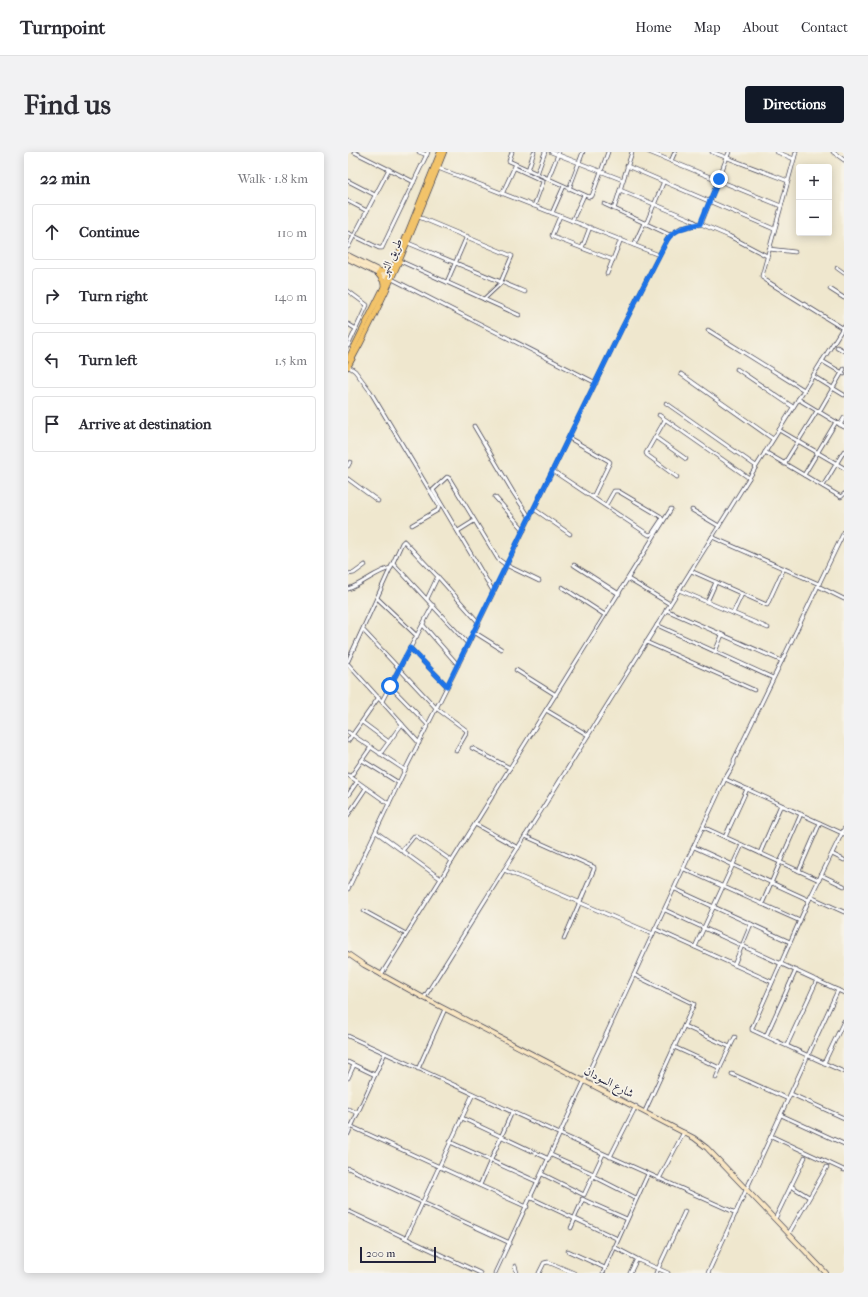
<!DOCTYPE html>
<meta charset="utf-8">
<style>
:root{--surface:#fff;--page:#f2f2f3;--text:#2b2b33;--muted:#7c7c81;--line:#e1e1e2;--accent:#111827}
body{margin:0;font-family:"IM FELL French Canon",Amiri,serif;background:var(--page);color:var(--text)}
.controls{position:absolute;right:12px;top:12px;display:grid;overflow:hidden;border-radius:4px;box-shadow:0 2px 10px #0003}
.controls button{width:36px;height:36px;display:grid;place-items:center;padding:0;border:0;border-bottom:1px solid var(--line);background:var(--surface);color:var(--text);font:20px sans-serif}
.scale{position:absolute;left:12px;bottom:10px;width:76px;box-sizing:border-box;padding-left:4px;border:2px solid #22223b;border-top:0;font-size:11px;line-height:14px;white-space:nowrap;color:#22223b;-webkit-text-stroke:3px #f7f3e8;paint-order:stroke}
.stop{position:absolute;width:12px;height:12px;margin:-9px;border:3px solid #1a73e8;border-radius:50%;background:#fff}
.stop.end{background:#1a73e8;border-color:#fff;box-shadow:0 1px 4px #0008}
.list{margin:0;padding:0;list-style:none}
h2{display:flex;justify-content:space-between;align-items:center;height:52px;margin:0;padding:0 16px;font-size:17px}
h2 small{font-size:13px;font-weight:400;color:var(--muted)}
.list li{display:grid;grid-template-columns:26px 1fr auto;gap:12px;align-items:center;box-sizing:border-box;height:56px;margin:0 8px 8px;padding:0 8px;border:1px solid var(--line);border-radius:4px}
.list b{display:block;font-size:15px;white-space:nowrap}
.list em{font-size:13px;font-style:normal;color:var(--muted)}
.icon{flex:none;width:22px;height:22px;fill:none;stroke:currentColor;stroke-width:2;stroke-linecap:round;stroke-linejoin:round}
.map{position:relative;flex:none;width:496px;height:1121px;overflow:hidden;border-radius:4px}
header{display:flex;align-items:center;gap:24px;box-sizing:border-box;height:56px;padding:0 20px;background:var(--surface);border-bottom:1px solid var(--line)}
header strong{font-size:19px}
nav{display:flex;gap:22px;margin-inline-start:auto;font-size:14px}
.intro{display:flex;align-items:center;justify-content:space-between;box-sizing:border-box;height:96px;padding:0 24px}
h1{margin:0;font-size:28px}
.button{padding:10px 18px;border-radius:4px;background:var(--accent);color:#fff;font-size:14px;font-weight:700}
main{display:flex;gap:24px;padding:0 24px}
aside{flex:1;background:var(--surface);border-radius:4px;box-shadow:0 2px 10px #0003}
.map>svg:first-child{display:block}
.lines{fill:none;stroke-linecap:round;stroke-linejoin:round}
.minor-casing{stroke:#414051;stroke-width:4.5}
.secondary-casing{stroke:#414051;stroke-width:5.5}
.primary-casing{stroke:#414051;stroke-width:6}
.minor{stroke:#fff;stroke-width:3}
.secondary{stroke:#fae7c3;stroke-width:4}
.primary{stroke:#f2c36a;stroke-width:4.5}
.route{stroke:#1a73e8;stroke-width:5}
.labels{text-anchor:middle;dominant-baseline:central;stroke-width:3.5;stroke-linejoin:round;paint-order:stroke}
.street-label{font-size:12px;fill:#22223b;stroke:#f7f3e8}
</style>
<header>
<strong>Turnpoint</strong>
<nav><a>Home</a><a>Map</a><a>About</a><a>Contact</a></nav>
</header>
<div class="intro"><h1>Find us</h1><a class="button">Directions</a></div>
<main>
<aside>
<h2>22 min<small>Walk · 1.8 km</small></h2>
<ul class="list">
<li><svg class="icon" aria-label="ahead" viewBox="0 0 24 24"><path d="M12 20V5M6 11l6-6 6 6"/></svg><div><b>Continue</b></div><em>110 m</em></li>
<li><svg class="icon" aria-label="right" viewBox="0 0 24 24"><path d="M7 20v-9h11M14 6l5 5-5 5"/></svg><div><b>Turn right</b></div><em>140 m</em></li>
<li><svg class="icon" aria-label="left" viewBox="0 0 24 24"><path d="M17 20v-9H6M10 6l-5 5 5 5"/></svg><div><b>Turn left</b></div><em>1.5 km</em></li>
<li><svg class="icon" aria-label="arrive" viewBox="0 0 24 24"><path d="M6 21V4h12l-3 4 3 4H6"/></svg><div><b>Arrive at destination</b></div></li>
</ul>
</aside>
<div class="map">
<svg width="496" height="1121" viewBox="0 0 496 1121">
<rect width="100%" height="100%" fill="#f7f3e8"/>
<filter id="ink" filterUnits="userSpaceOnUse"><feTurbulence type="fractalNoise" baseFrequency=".025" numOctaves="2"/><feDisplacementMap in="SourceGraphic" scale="8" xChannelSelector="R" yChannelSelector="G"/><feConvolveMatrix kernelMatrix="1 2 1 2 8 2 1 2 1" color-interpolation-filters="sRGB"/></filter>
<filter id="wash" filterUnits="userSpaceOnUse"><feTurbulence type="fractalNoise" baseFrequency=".012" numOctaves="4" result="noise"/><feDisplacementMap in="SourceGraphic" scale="16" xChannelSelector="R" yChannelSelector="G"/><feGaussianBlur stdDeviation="0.9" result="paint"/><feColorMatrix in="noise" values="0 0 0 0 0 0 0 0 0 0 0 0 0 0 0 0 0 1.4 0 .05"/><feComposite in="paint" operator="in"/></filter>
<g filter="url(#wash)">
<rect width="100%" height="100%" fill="#efe7ce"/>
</g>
<g filter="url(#ink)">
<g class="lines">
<defs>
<g id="minor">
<polyline points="6,0 66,30"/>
<polyline points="71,0 79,3"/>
<polyline points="164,0 161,9 241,45 244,44 260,0"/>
<polyline points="203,0 275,28"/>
<polyline points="301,0 323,9"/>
<polyline points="327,0 323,9 433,54"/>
<polyline points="364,0 440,29"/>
<polyline points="429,0 446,7"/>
<polyline points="448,0 414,124 417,128 496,177"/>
<polyline points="485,0 496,8"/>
<polyline points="279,14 426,77"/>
<polyline points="90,16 311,103"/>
<polyline points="167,16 195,29 195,30 186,54"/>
<polyline points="180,18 186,0"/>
<polyline points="189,22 197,0"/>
<polyline points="200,27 211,0"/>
<polyline points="0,29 27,43"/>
<polyline points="221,37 235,0"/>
<polyline points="272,38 342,67 350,72"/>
<polyline points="154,42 167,14"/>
<polyline points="0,49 19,59"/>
<polyline points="256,52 322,83"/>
<polyline points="266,57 284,0"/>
<polyline points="204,61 216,34"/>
<polyline points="212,64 204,83 205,85 265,108"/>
<polyline points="71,65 164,104 152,132 136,147"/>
<polyline points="224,69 236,43"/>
<polyline points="298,72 316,29"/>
<polyline points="353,72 381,0"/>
<polyline points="0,81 31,96 34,96 80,0"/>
<polyline points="60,91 177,140"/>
<polyline points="286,93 296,71"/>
<polyline points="0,95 41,17"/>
<polyline points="234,96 242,75"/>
<polyline points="421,97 447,100"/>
<polyline points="52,109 171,163"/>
<polyline points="489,116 496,121"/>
<polyline points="259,122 273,87"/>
<polyline points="44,127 248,231"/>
<polyline points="99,130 119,84"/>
<polyline points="482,137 496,146"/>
<polyline points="0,139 19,153 0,194"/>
<polyline points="0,172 8,177"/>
<polyline points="360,178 456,238"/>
<polyline points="489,195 496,199"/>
<polyline points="474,209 496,222"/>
<polyline points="0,214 7,219 22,239 91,354 90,358 64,373"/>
<polyline points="389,217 445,255"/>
<polyline points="333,222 425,287"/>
<polyline points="465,224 496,243"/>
<polyline points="450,247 496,275"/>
<polyline points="318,251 408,314"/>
<polyline points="471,260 496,217"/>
<polyline points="311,263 401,326"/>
<polyline points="317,268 298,301 299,303 329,325"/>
<polyline points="492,273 496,266"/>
<polyline points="126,274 165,340 182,366"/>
<polyline points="431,278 496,316"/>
<polyline points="307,285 338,307"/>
<polyline points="221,286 261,309 262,310 245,345"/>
<polyline points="417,300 493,345 496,342"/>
<polyline points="436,312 469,259"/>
<polyline points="0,314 2,310"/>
<polyline points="205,319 301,383 304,382 314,367 312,364 270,339 266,339 258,353"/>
<polyline points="456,323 488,270"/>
<polyline points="0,327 30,349"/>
<polyline points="475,334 496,299"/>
<polyline points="147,345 176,378"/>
<polyline points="186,357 222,382"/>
<polyline points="344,358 371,374"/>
<polyline points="110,379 126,369"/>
<polyline points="364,385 471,432"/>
<polyline points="45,411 120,492"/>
<polyline points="226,413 271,442"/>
<polyline points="343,419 419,453 436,416"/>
<polyline points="0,422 6,421 17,413"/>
<polyline points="280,427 322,452"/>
<polyline points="470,434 496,447"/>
<polyline points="214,435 257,463"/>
<path d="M0,437C15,432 28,419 43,416"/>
<polyline points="331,438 420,476"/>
<polyline points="145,439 85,338 99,325 101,326 150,407 158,413 191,429"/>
<polyline points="29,446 69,484"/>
<polyline points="79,447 90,424"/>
<polyline points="359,450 368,430"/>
<polyline points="318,458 434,509"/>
<polyline points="385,461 394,442"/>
<polyline points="75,473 110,513"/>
<polyline points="309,473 425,526"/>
<polyline points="15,478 88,556 118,578 119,580 108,599"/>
<polyline points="126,480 153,497"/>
<polyline points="298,490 406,538"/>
<polyline points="62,496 99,534"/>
<polyline points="367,500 374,483"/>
<polyline points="0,509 54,391 56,389 93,428 131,471"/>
<polyline points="0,512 71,591"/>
<polyline points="168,518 208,543"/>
<polyline points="42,534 80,573"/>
<polyline points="34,549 85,453"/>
<polyline points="198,558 240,583"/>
<polyline points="14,570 41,590"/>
<polyline points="0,580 57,618"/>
<polyline points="0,589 31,545"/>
<polyline points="124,596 162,616"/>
<polyline points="32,602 54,572"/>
<polyline points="14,608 51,631"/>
<polyline points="0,623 41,652"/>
<polyline points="3,624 23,595"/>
<polyline points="377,627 436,654"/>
<polyline points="0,643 9,630"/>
<polyline points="0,663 18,636"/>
<polyline points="127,672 170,696"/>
<polyline points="355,675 471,728"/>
<polyline points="496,677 461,748 404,876 404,878 496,920"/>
<polyline points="28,680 93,727"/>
<polyline points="177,684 246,715 246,717 216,787"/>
<polyline points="377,685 399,637"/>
<polyline points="346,695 461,748"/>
<polyline points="54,699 66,684 68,684 104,709"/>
<polyline points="412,701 432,655 435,654 496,682"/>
<polyline points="484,702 496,708"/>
<polyline points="336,717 452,769"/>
<polyline points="156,718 305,782"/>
<polyline points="451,719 472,671"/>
<polyline points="473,723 496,734"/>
<polyline points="0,737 57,618 105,523 274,176 319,88 322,83 333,76 353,72 381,84 419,104"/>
<polyline points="327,737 442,790"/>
<polyline points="463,745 496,760"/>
<polyline points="414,752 453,662"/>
<polyline points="317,758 496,841"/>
<polyline points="16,759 58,782"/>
<polyline points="307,777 424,830"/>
<polyline points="347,795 394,693"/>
<polyline points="386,813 403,772"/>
<polyline points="33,823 323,357"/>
<polyline points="286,823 346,852 297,959"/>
<polyline points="76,846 496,174"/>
<polyline points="0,884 212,982 388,1061"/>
<polyline points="418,884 448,818"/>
<polyline points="439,893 469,828"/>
<polyline points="326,895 372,916 382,895 336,874"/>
<polyline points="382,895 387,885"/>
<polyline points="0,910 27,923"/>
<polyline points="476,911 496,869"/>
<polyline points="70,917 97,857"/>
<polyline points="384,922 440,947"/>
<polyline points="0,926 6,913"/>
<polyline points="368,926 372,916"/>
<polyline points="443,942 496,966"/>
<polyline points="0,957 10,961"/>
<polyline points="433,963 496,992"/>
<polyline points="114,966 201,1007"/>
<polyline points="0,973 179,1055"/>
<polyline points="0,982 37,901"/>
<polyline points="423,984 496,1018"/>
<polyline points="102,990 190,1030"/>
<polyline points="203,1003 246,1022"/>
<polyline points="262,1005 288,954"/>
<polyline points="0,1016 162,1091"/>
<polyline points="194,1022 236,1043 255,1002"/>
<polyline points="245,1024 288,1046"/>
<polyline points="311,1027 336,980"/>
<polyline points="132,1033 164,960"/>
<polyline points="443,1034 461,1045"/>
<polyline points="183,1046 270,1087"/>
<polyline points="234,1047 279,1067"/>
<polyline points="0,1059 132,1121"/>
<polyline points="226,1067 235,1047"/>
<polyline points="427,1067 457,1005"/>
<polyline points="223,1076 227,1067"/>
<polyline points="441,1081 479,1015"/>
<polyline points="58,1086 125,942"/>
<polyline points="266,1095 291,1108"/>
<polyline points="220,1099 257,1116"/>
<polyline points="167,1114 169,1121"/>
<path d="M147,1121C224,956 301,791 377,627L386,612V608L496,380"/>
<polyline points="191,1121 196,1111 200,1110 226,1121"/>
<polyline points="255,1121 300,1022"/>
<polyline points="282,1121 288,1109 290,1108 320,1121"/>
<polyline points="308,1121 337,1059"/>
<polyline points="360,1121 490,838"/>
</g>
<g id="secondary">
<polyline points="0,103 42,124"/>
<polyline points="0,107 40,127"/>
<polyline points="0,802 16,813 76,846 346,986 359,996 478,1121"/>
</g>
<g id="primary">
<polyline points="32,119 40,119 45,115"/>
<polyline points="30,122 35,129 36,135"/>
<polyline points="0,207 46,114 92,0"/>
<path d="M0,215C38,146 67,73 96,0"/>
</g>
</defs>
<use href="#minor" class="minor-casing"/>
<use href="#secondary" class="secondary-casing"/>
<use href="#primary" class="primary-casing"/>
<use href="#minor" class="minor"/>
<use href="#secondary" class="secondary"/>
<use href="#primary" class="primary"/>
</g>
</g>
<g class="lines" filter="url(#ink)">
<path class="route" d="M42,534L62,496L99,534L274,176L319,88C326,77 340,74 352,72L371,27"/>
</g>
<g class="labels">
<g class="street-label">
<text transform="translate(43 105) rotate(-66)">طريق النهر</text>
<text transform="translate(261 930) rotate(27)">شارع السودان</text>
</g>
</g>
</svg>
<div class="controls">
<button>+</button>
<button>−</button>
</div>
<div class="scale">200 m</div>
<div class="stop" style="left:42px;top:534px"></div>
<div class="stop end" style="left:371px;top:27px"></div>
</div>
</main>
